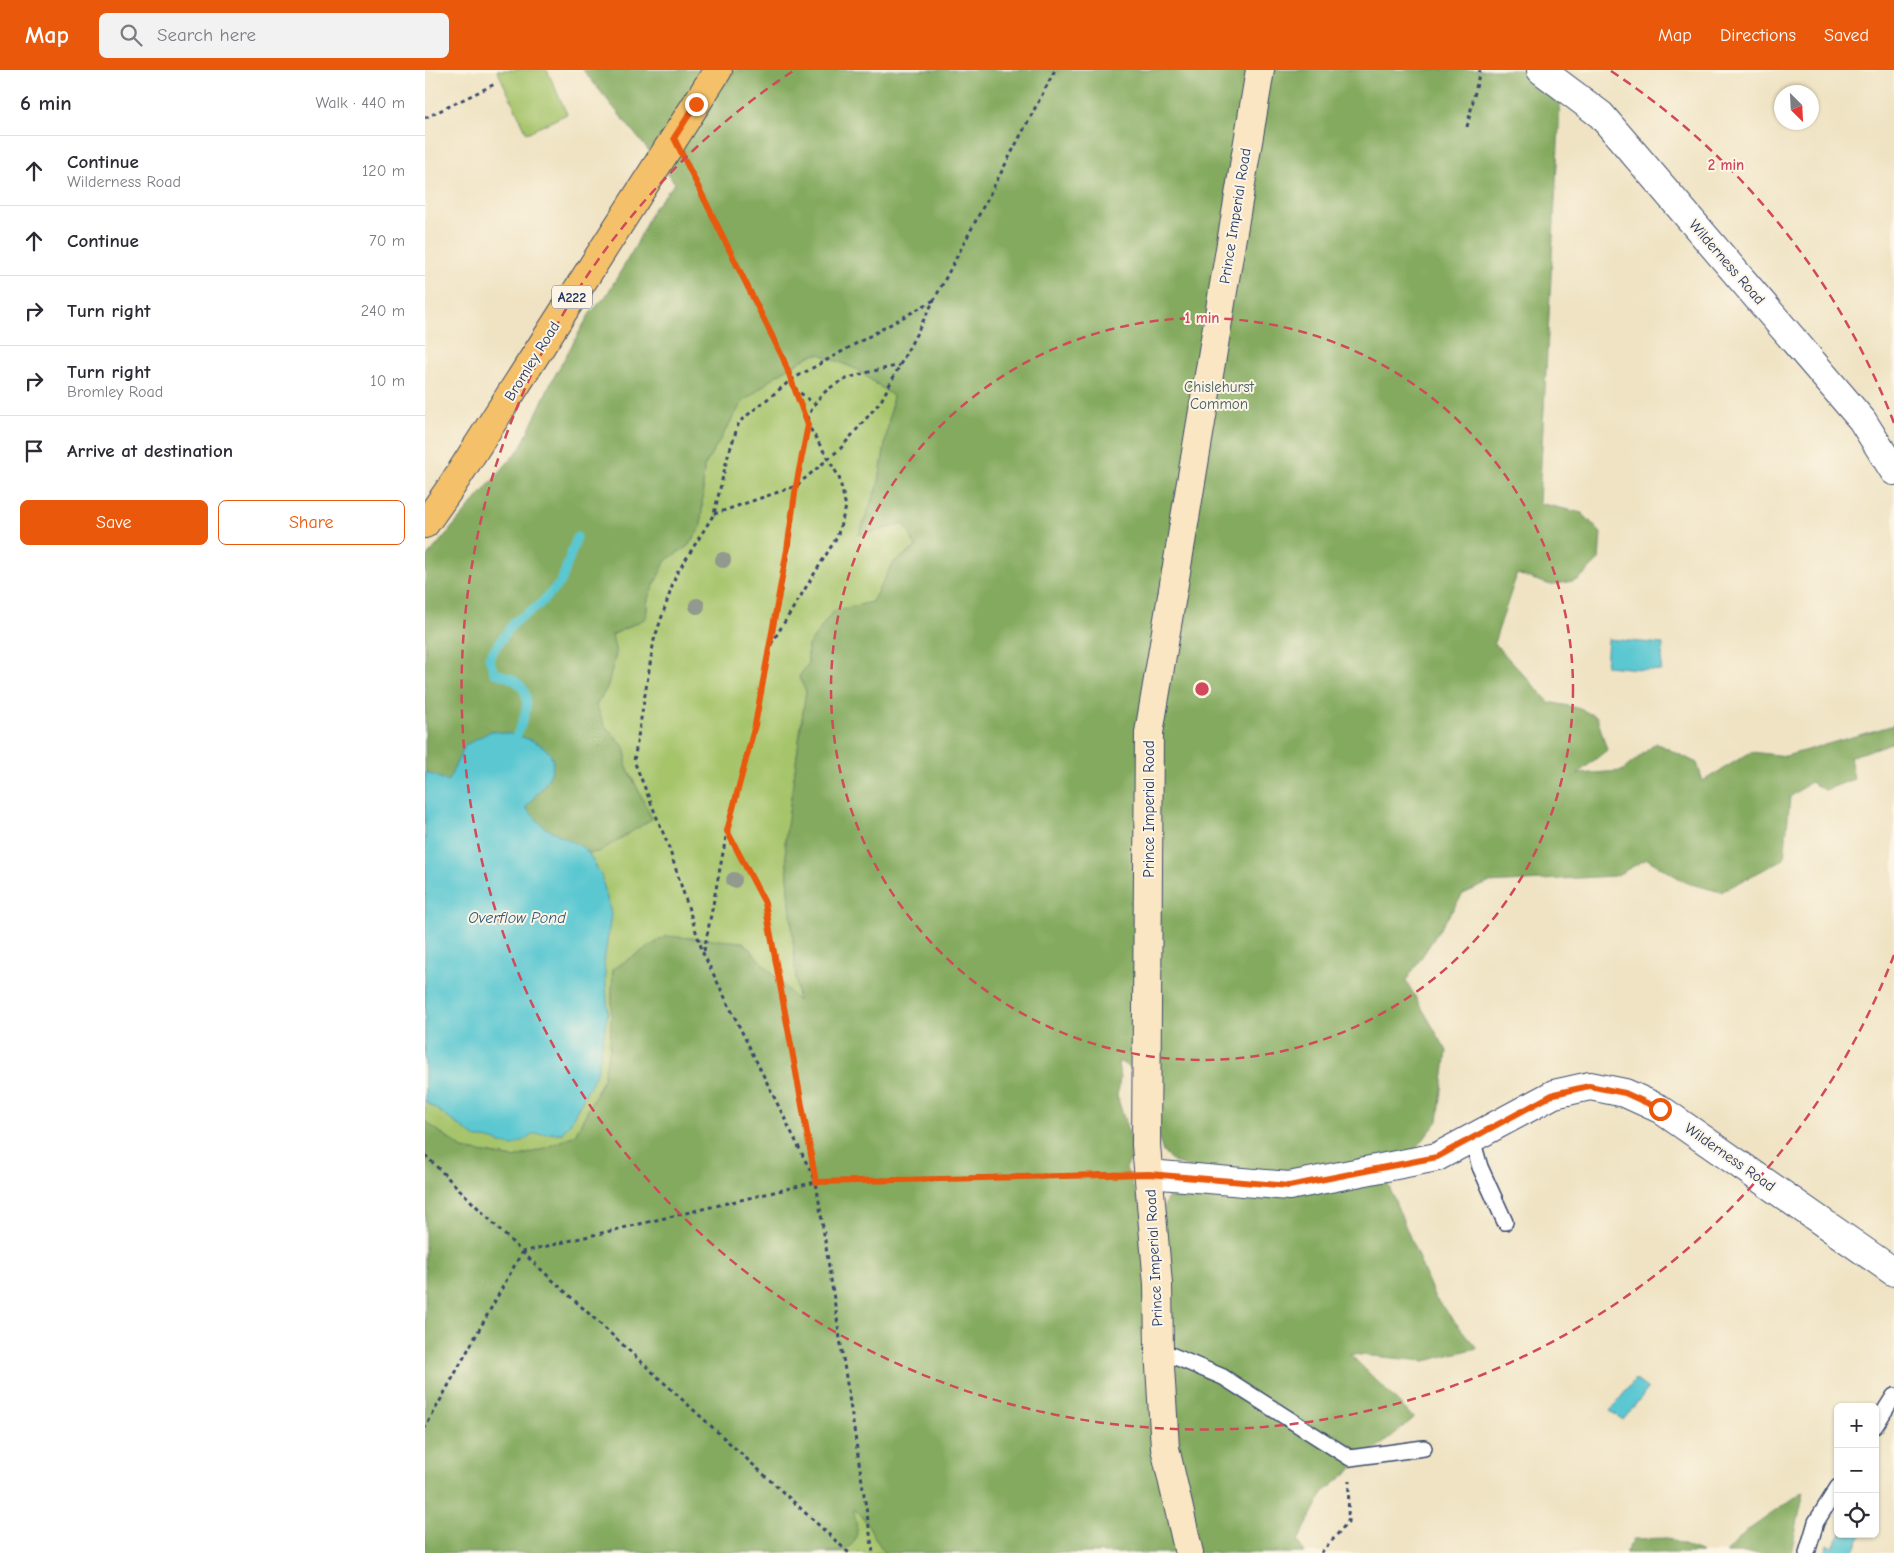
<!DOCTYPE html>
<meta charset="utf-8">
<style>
:root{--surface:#fff;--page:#f2f2f3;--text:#2b2b33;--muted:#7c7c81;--line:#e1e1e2;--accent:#ea580c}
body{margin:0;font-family:"Comic Neue",sans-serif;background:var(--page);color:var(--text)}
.controls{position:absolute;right:15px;bottom:15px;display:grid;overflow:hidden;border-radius:8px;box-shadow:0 1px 4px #0004}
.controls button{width:45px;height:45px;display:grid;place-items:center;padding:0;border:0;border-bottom:1px solid var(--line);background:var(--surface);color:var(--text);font:25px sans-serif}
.compass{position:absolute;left:1349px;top:15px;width:45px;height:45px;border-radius:50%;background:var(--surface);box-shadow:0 1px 4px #0004;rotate:156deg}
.stop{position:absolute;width:15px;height:15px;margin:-11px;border:4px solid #ea580c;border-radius:50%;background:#fff}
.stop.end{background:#ea580c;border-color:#fff;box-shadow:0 1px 5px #0008}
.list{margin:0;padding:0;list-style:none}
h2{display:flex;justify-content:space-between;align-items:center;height:65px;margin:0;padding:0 20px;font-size:21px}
h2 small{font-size:16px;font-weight:400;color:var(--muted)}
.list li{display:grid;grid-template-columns:32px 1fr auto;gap:15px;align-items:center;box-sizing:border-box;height:70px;padding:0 20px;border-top:1px solid var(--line)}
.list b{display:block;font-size:19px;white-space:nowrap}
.list p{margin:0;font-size:16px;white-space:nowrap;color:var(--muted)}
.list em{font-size:16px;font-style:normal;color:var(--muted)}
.actions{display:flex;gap:10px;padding:15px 20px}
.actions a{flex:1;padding:11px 0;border:1px solid var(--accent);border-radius:8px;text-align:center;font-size:18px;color:var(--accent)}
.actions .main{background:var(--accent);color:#fff}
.icon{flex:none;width:28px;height:28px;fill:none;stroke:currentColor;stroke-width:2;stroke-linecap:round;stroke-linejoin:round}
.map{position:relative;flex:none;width:1469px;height:1483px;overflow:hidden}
header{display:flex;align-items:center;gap:30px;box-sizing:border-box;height:70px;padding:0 25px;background:var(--accent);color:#fff}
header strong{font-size:24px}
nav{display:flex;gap:28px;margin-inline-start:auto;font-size:18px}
.search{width:350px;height:45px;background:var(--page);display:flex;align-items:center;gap:12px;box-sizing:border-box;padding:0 18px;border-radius:8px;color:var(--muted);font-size:19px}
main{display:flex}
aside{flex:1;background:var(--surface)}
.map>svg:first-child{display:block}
.green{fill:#a6c46b;stroke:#607a64}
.forest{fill:#84aa5f;stroke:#506c5e;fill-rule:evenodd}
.water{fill:#5ac7d1;stroke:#3a7b98}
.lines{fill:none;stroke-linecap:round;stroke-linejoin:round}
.stream{stroke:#5ac7d1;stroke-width:9}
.lane-casing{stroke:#3b4a6d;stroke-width:18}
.street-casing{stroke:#3b4a6d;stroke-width:30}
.secondary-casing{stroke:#3b4a6d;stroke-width:30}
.primary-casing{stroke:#3b4a6d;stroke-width:30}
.path{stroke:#3b4a6d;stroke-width:3;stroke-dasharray:4 4;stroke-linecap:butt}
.lane{stroke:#fff;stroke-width:15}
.street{stroke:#fff;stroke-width:28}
.secondary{stroke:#fbe6c3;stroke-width:28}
.primary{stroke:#f4c16a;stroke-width:28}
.tree{fill:#92998e}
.route{stroke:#ea580c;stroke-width:6}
.ring{fill:none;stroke:#d1495b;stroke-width:2.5;stroke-dasharray:9 6}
.labels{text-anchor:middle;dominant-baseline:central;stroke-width:4;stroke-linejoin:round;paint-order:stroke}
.shield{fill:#fcf5e5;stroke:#5e6a86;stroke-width:1}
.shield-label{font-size:14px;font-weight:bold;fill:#1b2f5e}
.street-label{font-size:15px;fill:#1b2f5e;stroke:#fcf5e5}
.park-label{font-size:15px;fill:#455c62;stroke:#fcf5e5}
.water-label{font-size:16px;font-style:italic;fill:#2b557b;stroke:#fcf5e5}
.centre{fill:#d1495b;stroke:#fcf5e5;stroke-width:2.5}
.ring-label{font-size:15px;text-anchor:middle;font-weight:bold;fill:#d1495b;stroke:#fcf5e5;stroke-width:4;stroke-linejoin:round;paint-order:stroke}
</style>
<header>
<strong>Map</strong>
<div class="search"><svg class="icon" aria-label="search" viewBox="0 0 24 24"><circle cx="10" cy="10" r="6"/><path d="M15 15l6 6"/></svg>Search here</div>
<nav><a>Map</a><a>Directions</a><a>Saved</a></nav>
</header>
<main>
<aside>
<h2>6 min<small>Walk · 440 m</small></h2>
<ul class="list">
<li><svg class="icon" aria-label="ahead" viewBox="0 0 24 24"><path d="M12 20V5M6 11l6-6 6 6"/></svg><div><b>Continue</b><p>Wilderness Road</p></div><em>120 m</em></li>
<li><svg class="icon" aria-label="ahead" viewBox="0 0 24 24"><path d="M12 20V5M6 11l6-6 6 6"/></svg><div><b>Continue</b></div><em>70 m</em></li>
<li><svg class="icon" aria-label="right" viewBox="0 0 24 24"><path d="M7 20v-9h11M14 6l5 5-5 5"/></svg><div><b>Turn right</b></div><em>240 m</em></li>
<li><svg class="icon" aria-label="right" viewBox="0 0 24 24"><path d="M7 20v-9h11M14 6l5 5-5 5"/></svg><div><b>Turn right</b><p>Bromley Road</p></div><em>10 m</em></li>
<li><svg class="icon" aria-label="arrive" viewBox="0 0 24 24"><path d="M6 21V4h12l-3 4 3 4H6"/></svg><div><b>Arrive at destination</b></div></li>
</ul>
<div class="actions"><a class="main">Save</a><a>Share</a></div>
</aside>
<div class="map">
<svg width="1469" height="1483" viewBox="0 0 1469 1483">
<rect width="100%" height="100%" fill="#fcf5e5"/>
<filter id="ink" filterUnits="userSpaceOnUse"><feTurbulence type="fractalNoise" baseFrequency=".02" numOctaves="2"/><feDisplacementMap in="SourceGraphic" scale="10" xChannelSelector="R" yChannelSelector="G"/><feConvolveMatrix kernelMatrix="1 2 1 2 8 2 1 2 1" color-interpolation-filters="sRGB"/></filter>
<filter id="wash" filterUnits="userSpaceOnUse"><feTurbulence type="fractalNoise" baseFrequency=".0096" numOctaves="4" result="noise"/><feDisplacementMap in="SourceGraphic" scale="20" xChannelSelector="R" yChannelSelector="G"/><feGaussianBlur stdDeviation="1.12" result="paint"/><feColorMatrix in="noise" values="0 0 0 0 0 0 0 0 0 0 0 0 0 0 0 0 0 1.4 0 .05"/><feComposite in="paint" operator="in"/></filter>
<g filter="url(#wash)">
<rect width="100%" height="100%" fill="#efe3c3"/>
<g class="green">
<polygon points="72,0 122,0 142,44 102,63"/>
<polygon points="395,284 431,299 468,326 454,411 434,465 480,454 491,477 468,493 447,532 408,542 383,576 383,594 374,607 381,621 360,771 373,932 318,872 288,870 188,899 185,978 177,1012 150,1065 118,1079 89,1088 37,1079 0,1051 0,748 227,749 201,694 201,679 180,656 171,635 182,618 191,584 187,565 221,548 223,528 241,490 263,476 276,457 279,397 316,334 350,306 386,285"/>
<path d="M428,1438C444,1448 448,1470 461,1483H402C436,1481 431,1467 428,1438Z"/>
</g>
<g class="forest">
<path d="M158,0H1137L1114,433L1157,443L1176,463L1174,490L1153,510L1126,515L1092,504L1069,573L1124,632L1153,638L1172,647L1182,680L1152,704L1197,701L1231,673L1272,693L1278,711L1326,682L1361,686L1469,655V672L1425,687L1429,709L1400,720L1385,712L1365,727L1359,789L1296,822L1262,813L1222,789L1190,806L1063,813L1038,824L981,911L1022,981L1013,1051L963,1114L1010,1228L1052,1278L1000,1291L925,1284L989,1348L899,1422L873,1471L879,1483H461C448,1470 444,1448 429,1439C431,1460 439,1471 415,1482L0,1483V1051L37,1079L89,1088L118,1079L150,1065L177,1012L185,978L188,899L241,866L318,872L373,931L360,771L381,621L374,607L383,594V576L408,541L447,532L468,493L491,477L480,454L434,465L454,411L468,326L431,299L395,284L386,285L350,306L316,334L279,397L276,457L263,476L241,490L223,528L221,548L187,565L191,584L182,618L171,635L180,656L201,679V695L227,749L174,782L94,791L0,748V489L96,377L125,314L165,243L181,226L211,175L228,139L250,113ZM693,991L713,1001L738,1082L749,1092L762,1096L770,1116C763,1118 752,1120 747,1124C731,1137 738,1166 746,1181L738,1196L701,1098L706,1089V1070L692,1026L695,1009Z"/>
<polygon points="1379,1421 1366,1483 1300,1483 1319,1463"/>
<polygon points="1242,1468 1277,1483 1200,1483 1209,1469"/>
</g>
<g class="water">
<polygon points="1183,569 1238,574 1236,601 1181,596"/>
<path d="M66,661C84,663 136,671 127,700C123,713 109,726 101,738L119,757L159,778L164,784L176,805L186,844L179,892L183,942L172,1002L144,1055L137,1063L109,1064L88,1076C72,1074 70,1067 51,1068L0,1031V702L23,711L40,675Z"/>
<polygon points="1210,1309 1223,1319 1198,1350 1185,1341"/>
<polygon points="1415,1464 1437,1464 1428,1483 1400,1482 1403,1475 1408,1478"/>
</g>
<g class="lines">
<path class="stream" d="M87,675C103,642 116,613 69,603L64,587L89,552L112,537L136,512L152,467"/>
</g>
</g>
<g filter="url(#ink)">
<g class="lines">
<defs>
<g id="lane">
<polyline points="1047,1069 1055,1097 1080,1152"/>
<polyline points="734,1280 798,1307 925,1388 999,1378"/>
<polyline points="1450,1356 1469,1326"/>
<polyline points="1382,1483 1391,1452 1413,1417"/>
</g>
<g id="street">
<polyline points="1116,0 1176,45 1437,350 1469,401"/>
<polyline points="724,1104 864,1116 1012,1087 1129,1024 1165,1016 1200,1023 1235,1039 1469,1202"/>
</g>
<polyline id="secondary" points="764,1483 740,1378 734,1280 733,1214 721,1075 724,663 835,0"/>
<polyline id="primary" points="0,454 26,417 293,0"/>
</defs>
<use href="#lane" class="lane-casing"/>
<use href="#street" class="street-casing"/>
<use href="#secondary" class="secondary-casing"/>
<use href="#primary" class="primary-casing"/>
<g class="path">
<polyline points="0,48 72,13"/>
<polyline points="1042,57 1055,0"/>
<polyline points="264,99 358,288 383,355 371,416 363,480 330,655 302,761 340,833 391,1112 448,1483"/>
<polyline points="369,318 388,333"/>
<path d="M382,350C398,306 435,305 475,295"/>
<polyline points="289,444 371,416 416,378 456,331 630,0"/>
<polyline points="346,574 412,467 421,437 414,407 383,355"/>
<polyline points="279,881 302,762"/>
<polyline points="0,1085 97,1182 0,1358"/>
<polyline points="389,1108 278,883 243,775 209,691 229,570 251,505 289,444 302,389 314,352 366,310 509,230"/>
<polyline points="97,1182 391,1112 695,1104"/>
<polyline points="97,1182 424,1483"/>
<polyline points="896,1483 923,1452 924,1411"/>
</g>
<use href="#lane" class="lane"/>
<use href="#street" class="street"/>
<use href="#secondary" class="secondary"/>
<use href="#primary" class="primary"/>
</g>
<g class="tree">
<circle cx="298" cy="490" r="8"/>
<circle cx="272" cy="536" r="8"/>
<circle cx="309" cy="810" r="8"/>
</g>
</g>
<g class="lines" filter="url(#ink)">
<polyline class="route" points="271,34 249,68 358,288 383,355 371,416 362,480 330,655 302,761 340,833 391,1112 724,1104 864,1116 1012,1087 1129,1024 1164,1016 1200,1023 1235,1039"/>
</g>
<g class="ring">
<circle cx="777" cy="619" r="371"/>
<path d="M1469 885A741 741 0 1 1 368 1M1186 1A741 741 0 0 1 1469 353"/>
</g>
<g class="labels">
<rect class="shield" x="127" y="215.5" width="40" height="23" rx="4"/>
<g class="shield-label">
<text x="147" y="227">A222</text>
</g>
<g class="street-label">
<text transform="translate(810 146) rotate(-81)">Prince Imperial Road</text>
<text transform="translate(1302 192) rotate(49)">Wilderness Road</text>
<text transform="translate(107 291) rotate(-58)">Bromley Road</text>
<text transform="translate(724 739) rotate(-90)">Prince Imperial Road</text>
<text transform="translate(1305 1087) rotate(35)">Wilderness Road</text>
<text transform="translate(729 1188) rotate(-93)">Prince Imperial Road</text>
</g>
<g class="park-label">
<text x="794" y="317">Chislehurst<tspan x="794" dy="17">Common</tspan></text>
</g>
<g class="water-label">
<text x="92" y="848">Overflow Pond</text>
</g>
</g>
<circle cx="777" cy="619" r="8" class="centre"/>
<g class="ring-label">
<text x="1301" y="100">2 min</text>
<text x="777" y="253">1 min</text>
</g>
</svg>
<div class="controls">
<button>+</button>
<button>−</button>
<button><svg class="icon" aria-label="locate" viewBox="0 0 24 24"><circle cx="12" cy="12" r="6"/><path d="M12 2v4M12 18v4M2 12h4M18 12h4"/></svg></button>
</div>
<svg class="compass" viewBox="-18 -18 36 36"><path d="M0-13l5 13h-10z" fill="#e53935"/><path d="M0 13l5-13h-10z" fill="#7c7c81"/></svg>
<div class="stop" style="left:1235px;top:1039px"></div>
<div class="stop end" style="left:271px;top:34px"></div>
</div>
</main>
